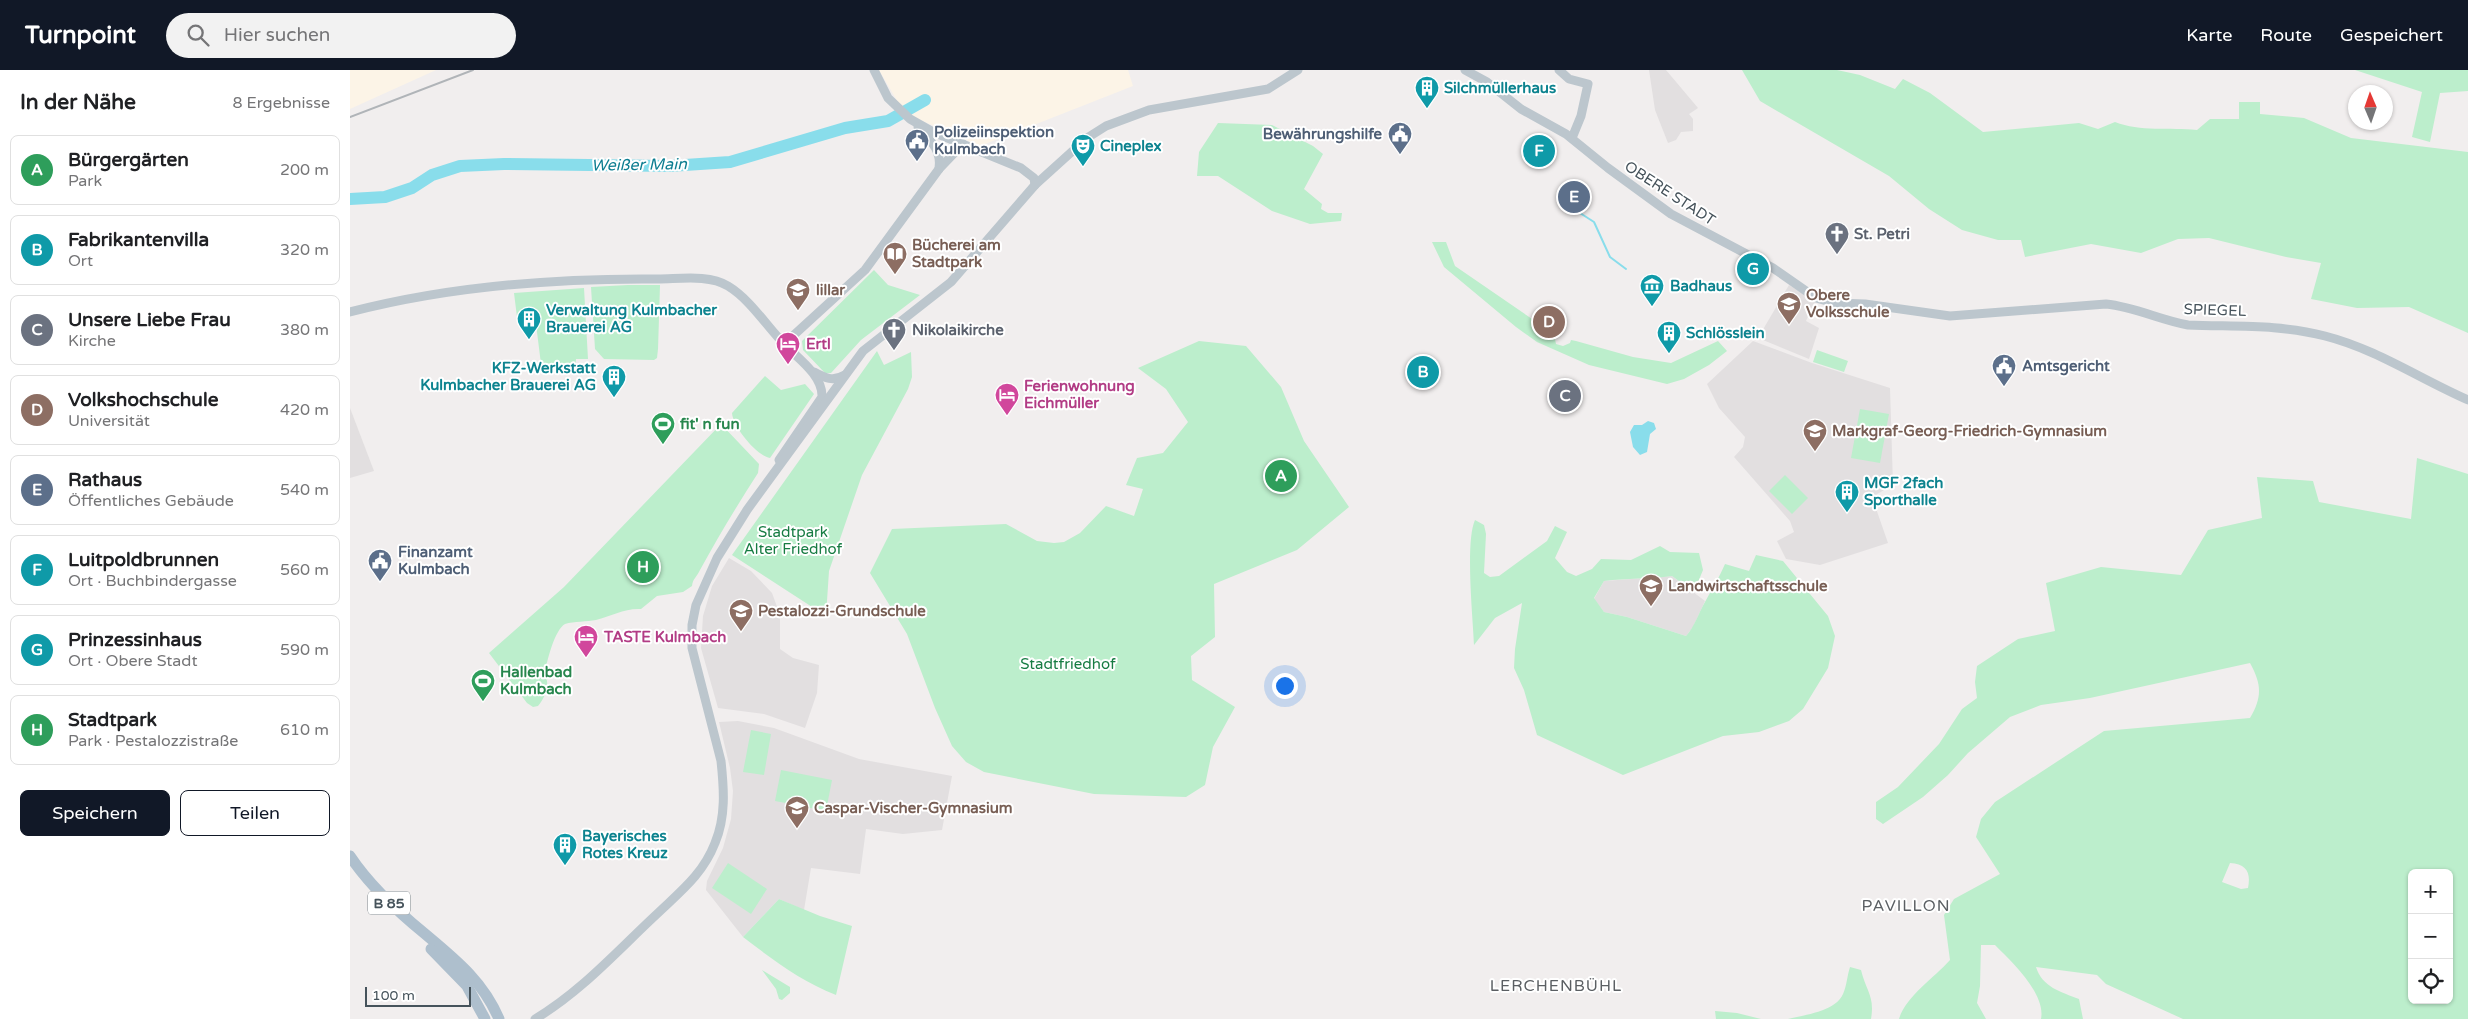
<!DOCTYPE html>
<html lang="de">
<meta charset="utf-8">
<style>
:root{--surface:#fff;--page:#f2f2f2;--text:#202124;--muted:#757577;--line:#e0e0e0;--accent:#111827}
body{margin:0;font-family:"Varela Round",sans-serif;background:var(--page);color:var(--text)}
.controls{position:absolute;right:15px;bottom:15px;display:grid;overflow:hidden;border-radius:8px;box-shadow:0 1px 4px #0004}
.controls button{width:45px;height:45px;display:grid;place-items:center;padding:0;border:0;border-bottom:1px solid var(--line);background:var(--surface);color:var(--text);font:25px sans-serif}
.compass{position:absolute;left:1998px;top:15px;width:45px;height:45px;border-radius:50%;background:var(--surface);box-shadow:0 1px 4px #0004;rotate:358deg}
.scale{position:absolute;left:15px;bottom:12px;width:106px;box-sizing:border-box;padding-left:5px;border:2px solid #46535b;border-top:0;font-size:14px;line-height:18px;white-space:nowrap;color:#46535b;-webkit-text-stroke:4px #fff;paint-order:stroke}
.you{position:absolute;left:934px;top:615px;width:18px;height:18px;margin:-12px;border:4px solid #fff;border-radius:50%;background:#1a73e8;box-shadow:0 0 0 8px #1a73e833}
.badge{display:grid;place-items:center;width:32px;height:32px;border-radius:50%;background:var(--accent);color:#fff;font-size:16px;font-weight:700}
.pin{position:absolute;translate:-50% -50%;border:2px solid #fff;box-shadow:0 1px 5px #0006}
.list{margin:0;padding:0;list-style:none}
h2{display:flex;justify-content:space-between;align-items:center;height:65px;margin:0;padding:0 20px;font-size:21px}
h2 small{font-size:16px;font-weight:400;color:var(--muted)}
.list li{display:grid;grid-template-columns:32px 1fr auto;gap:15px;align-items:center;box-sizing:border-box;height:70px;margin:0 10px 10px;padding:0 10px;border:1px solid var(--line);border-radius:8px}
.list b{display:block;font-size:19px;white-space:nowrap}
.list p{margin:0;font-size:16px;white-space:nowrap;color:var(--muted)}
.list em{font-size:16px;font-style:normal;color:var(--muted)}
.actions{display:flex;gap:10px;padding:15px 20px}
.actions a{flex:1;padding:11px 0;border:1px solid var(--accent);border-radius:8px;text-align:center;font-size:18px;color:var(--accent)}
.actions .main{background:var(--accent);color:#fff}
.icon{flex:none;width:28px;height:28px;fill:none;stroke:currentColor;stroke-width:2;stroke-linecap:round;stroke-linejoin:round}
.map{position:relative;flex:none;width:2118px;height:949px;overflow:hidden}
header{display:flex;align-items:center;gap:30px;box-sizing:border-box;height:70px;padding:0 25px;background:var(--accent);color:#fff}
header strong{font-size:24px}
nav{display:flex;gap:28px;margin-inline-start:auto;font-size:18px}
.search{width:350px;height:45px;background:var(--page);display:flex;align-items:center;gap:12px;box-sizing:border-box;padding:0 18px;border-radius:28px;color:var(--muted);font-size:19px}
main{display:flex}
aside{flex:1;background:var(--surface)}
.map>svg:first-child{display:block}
.commercial{fill:#fcf4e7}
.education{fill:#e2dfe0}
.green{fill:#bceecc;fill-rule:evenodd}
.water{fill:#89ddeb}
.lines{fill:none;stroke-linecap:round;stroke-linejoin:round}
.stream{stroke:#89ddeb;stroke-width:2}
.river{stroke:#89ddeb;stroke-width:12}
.tertiary{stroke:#bcc6cd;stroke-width:9}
.primary{stroke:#aebfcd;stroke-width:11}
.rail{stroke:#b0b4b8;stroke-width:2}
.labels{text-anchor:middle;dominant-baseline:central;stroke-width:4;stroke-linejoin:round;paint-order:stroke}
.shield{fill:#fff;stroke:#7e878c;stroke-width:1}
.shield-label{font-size:14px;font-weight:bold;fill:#46535b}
.culture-label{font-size:15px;font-weight:bold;fill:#0d838f;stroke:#fff;text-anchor:start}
.service-label{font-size:15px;font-weight:bold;fill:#4e5e75;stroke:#fff;text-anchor:start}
.street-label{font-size:15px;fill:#46535b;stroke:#fff}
.worship-label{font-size:15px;font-weight:bold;fill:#5b616d;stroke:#fff;text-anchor:start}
.education-label{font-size:15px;font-weight:bold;fill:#785e54;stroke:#fff;text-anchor:start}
.hotel-label{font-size:15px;font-weight:bold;fill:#b23c85;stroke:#fff;text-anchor:start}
.leisure-label{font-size:15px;font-weight:bold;fill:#27864d;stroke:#fff;text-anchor:start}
.park-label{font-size:15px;fill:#177c43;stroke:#fff}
.water-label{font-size:16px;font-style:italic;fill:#0e7e91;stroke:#fff}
.neighbourhood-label{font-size:16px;letter-spacing:1px;fill:#5b5f63;stroke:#fff}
</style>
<header>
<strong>Turnpoint</strong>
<div class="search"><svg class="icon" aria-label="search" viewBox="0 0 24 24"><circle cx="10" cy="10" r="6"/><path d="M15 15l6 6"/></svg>Hier suchen</div>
<nav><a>Karte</a><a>Route</a><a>Gespeichert</a></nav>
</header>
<main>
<aside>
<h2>In der Nähe<small>8 Ergebnisse</small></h2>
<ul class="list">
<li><span class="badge" style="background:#2e9e5b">A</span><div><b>Bürgergärten</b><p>Park</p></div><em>200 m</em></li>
<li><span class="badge" style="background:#0f9aa8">B</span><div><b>Fabrikantenvilla</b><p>Ort</p></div><em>320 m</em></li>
<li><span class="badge" style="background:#6b7280">C</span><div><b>Unsere Liebe Frau</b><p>Kirche</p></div><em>380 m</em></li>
<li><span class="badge" style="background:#8d6e63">D</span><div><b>Volkshochschule</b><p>Universität</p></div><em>420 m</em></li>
<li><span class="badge" style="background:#5c6f8a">E</span><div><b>Rathaus</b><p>Öffentliches Gebäude</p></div><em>540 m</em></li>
<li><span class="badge" style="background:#0f9aa8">F</span><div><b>Luitpoldbrunnen</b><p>Ort · Buchbindergasse</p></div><em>560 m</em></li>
<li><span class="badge" style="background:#0f9aa8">G</span><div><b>Prinzessinhaus</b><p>Ort · Obere Stadt</p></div><em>590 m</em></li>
<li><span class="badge" style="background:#2e9e5b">H</span><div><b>Stadtpark</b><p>Park · Pestalozzistraße</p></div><em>610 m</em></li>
</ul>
<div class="actions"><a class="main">Speichern</a><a>Teilen</a></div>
</aside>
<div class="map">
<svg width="2118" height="949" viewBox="0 0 2118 949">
<rect width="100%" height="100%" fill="#f1eeee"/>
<g class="commercial">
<polygon points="0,0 86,0 0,39"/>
<polygon points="529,0 778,0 783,16 630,76 566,48 549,34"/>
</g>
<g class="education">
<polygon points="1299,0 1316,0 1348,38 1339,44 1343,49 1343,61 1331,62 1326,70 1318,73 1305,40"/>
<polygon points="1439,215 1465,231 1456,251 1469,258 1459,289 1408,268"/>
<polygon points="1403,271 1462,293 1540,318 1543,415 1522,427 1538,473 1470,495 1436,489 1427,471 1444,462 1440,451 1384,387 1393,377 1395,367 1369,338 1357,314"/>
<polygon points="0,338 24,401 0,408"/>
<polygon points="379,488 401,501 422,523 430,545 430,579 443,588 469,595 467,623 455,658 414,644 368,638 351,578 353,546 362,516"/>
<polygon points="1322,506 1355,531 1343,557 1336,566 1277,547 1254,542 1244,529 1254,511"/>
<polygon points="388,651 424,658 509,689 602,706 592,760 553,764 516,759 510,804 461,798 454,840 429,829 393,867 356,820 357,811 373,778 381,749 383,721 380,698 369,652"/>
</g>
<g class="green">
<path d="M1392,0H1487L1510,5L1545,19L1553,9L1580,23L1633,62L1729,53L1748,59L1765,52C1790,62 1820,57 1847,60L1860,49H1889V32H1910V44L1954,48L2001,68L2118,82V263L2059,237L2007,238L1961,229L1971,193L1936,187L1859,168L1828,169L1791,183L1741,174L1675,187L1671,170H1648L1612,160L1579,139L1539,106L1410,31Z"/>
<polygon points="2005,0 2118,0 2118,21 2090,23 2080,72 2062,67 2072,22"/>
<polygon points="868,53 922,55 963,76 973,84 954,119 972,134 971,139 978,143 992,143 991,151 960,154 922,141 868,106 847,106 849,82"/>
<polygon points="1082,172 1096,172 1105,196 1204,264 1206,274 1213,276 1220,273 1221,270 1226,271 1283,287 1321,293 1368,271 1377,281 1359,295 1334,309 1317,314 1239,295 1187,272 1166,257 1094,197"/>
<polygon points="524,200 538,215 570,225 511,270 481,303 475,303 453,280 452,271"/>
<polygon points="278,215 310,215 308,279 307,288 304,290 254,289 245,279 241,217"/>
<polygon points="234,218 238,289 226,289 225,301 192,302 185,246 167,247 164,223"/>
<polygon points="849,271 896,276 931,317 954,371 999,437 947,480 864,514 865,567 841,586 842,610 885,637 863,677 855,715 836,727 744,724 634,702 616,692 602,676 585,638 557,564 520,503 542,459 656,454 687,471 704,473 714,472 730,463 756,436 784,446 793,419 776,415 787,388 813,383 838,352 816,319 788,298"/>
<polygon points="1467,280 1498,291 1494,302 1463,292"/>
<polygon points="527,281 534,295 561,282 562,307 558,319 512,405 479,501 476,546 382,485"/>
<path d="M415,306L431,320L455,314L464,324L420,388C407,386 383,357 382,343Z"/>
<polygon points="1510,339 1539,344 1530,393 1501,388"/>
<path d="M371,354L409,394L408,403C388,434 368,467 350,500C347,507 343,508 342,516L333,522L307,526L291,539C275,538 261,546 246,550C237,552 224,551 215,554C205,559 196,593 195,604C195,607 198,610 197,615C197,622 193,630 188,636L183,637L177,633L139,583L214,517Z"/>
<path d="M2067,388L2118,404V949H1833L1756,914L1747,905L1686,897C1692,917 1711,922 1729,929L1733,949H1691C1696,924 1662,892 1645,875H1631L1630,916L1627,933L1636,949H1549C1556,926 1584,908 1600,890L1594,845L1604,829L1650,804L1626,767L1631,749L1645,732L1754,661L1900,648C1912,627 1912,615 1900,593L1740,628L1691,635L1660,647L1618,683L1598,705L1573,727L1533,754L1526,749V732L1548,717L1589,674L1612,639L1627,628L1625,612L1627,596L1668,569L1705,561L1696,513L1751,497L1831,505L1858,460L1912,448L1907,407L1963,411L1969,432L2061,449ZM1880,793C1897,794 1901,803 1898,818L1891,819L1872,812ZM2062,803H2099V930H2062Z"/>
<polygon points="1435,405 1458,428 1442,444 1419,421"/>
<path d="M1125,450L1134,455L1136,464L1134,503L1140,507L1149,506L1197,471L1205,456L1217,462L1205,488L1217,502L1226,506L1242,499L1251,489L1281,490L1310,476L1320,482L1349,483L1353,500L1344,522L1322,506C1300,509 1277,508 1254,511L1244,528L1254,542L1277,547L1336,566C1345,556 1348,544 1355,532C1362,519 1369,508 1375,494L1399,501L1406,485L1433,491L1478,546L1485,566L1478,598L1453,639L1439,651L1409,662L1373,666L1273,705L1187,665L1174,620L1164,598L1165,579L1172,533L1145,548L1124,575C1123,548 1115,472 1125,450Z"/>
<polygon points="401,660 421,664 414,705 393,702"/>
<polygon points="431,700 482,710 476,741 425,731"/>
<polygon points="378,793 417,819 401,844 362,818"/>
<path d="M429,829L470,846L502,856L486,925C451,911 423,890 393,867Z"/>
<path d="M1500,897L1511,900C1516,921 1525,926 1521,949H1438C1455,945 1486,941 1493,924C1497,915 1497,906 1500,897Z"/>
<polygon points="412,900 440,917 440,923 432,930 429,929 426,919"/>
<polygon points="1365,941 1387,943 1411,949 1366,949"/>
</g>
<polygon class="water" points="1298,351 1304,353 1306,359 1300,364 1297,382 1290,385 1283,377 1280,362 1284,355 1292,355"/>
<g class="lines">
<polyline class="stream" points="1230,143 1244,152 1260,187 1276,199"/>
<polyline class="river" points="0,129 35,127 62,118 82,105 110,96 154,94 320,96 380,92 495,58 538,51 575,30"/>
<g class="tertiary">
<polyline points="524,0 538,28 560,49 583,62 671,98 684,108 685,115"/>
<path d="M1115,0L1137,12L1171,39L1216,64L1258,98L1321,144L1423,198L1466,228L1484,233L1515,234L1600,246L1756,234C1785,237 1810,250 1838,255C1885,257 1929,254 1975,266C2026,279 2070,309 2118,330"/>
<polyline points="1209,0 1219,9 1238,14 1231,46 1222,68"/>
<path d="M568,57C580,70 592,80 589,99"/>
<path d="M0,242C100,216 204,208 308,209C329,209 359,204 378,216C401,230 417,257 436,276C449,289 473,306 472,327L429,390"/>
<polyline points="434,274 515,200 589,99 613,74"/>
<path d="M464,302C475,308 483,312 495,305"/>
<path d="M185,949C232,921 268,880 308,843C331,821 353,804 365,773C376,747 374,719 371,691L342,578V555L346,535L367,488L397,440L513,281L601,212L685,115L737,68L756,56L799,40L918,19L948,0"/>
</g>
<g class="primary">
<path d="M0,786C20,816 46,840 74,863C105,889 133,911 149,949"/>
<polyline points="81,879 117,916 135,949"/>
</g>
<polyline class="rail" points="0,47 123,0"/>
</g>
<defs>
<symbol id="building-pin" viewBox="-11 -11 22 30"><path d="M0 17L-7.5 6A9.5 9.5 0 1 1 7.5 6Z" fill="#0f9aa8" stroke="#fff"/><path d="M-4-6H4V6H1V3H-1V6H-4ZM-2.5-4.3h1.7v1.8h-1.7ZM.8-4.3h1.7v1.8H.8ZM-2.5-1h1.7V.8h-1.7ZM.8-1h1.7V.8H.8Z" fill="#fff"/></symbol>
<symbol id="civic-pin" viewBox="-11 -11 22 30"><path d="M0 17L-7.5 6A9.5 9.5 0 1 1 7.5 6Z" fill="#5c6f8a" stroke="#fff"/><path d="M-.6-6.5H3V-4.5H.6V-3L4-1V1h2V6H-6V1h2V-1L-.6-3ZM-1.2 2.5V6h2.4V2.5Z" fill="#fff"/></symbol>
<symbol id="theatre-pin" viewBox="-11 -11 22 30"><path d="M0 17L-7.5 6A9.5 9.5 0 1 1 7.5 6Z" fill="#0f9aa8" stroke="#fff"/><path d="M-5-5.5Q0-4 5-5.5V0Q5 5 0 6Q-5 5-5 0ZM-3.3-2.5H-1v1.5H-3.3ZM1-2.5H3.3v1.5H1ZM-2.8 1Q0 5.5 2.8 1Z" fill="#fff"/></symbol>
<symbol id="church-pin" viewBox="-11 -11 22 30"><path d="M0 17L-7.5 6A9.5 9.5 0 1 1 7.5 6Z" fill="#6b7280" stroke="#fff"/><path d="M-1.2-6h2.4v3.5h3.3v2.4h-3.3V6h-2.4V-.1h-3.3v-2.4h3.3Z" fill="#fff"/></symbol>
<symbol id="library-pin" viewBox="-11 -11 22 30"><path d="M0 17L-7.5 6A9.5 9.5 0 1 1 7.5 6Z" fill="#8d6e63" stroke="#fff"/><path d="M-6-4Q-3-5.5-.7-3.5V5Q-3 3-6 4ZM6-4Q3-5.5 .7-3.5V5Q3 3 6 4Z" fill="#fff"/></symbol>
<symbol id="museum-pin" viewBox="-11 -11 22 30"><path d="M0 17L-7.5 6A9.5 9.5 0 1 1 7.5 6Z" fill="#0f9aa8" stroke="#fff"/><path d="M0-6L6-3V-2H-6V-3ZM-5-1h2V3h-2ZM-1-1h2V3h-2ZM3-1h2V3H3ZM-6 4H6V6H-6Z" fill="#fff"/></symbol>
<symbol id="school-pin" viewBox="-11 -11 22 30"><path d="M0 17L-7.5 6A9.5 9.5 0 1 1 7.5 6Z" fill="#8d6e63" stroke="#fff"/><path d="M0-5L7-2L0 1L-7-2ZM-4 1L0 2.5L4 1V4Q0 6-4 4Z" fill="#fff"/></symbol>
<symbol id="hotel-pin" viewBox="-11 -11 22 30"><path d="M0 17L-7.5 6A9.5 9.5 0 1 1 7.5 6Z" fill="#d1479c" stroke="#fff"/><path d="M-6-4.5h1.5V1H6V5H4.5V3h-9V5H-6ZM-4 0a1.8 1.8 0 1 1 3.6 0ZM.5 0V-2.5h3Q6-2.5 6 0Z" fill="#fff"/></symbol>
<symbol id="stadium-pin" viewBox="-11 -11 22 30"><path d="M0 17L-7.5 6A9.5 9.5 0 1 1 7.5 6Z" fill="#2e9e5b" stroke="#fff"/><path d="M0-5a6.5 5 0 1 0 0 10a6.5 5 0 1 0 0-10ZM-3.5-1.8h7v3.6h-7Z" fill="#fff"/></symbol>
</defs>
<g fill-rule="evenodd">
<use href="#building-pin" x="1063" y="4" width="28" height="38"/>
<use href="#civic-pin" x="1036" y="50" width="28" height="38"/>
<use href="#civic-pin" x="553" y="57" width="28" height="38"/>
<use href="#theatre-pin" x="719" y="62" width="28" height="38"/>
<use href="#church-pin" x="1473" y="150" width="28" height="38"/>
<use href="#library-pin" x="531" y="170" width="28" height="38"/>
<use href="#museum-pin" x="1288" y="202" width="28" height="38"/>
<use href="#school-pin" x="434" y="206" width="28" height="38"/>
<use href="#school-pin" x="1425" y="220" width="28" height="38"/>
<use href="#building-pin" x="165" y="235" width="28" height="38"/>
<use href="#church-pin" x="530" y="246" width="28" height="38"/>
<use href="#building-pin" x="1305" y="249" width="28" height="38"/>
<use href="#hotel-pin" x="424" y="260" width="28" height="38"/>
<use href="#civic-pin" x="1640" y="282" width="28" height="38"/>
<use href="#building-pin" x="250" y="293" width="28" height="38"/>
<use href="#hotel-pin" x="643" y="311" width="28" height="38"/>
<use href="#stadium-pin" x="299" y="340" width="28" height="38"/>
<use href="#school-pin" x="1451" y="347" width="28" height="38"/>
<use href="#building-pin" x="1483" y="408" width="28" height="38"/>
<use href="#civic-pin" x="16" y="477" width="28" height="38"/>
<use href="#school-pin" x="1287" y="502" width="28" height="38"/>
<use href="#school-pin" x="377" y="527" width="28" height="38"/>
<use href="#hotel-pin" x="222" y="553" width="28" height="38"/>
<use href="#stadium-pin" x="119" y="597" width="28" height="38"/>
<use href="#school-pin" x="433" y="724" width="28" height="38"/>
<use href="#building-pin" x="201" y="761" width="28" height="38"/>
</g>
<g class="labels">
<rect class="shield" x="18" y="821.5" width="42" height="23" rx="4"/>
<g class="shield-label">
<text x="39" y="833">B 85</text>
</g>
<g class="culture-label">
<text x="1094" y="18">Silchmüllerhaus</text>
<text x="750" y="76">Cineplex</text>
<text x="1320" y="216">Badhaus</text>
<text x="196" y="240">Verwaltung Kulmbacher<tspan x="196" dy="17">Brauerei AG</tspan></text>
<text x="1336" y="263">Schlösslein</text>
<text x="246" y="298" text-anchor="end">KFZ-Werkstatt<tspan x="246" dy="17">Kulmbacher Brauerei AG</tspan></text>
<text x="1514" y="413">MGF 2fach<tspan x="1514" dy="17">Sporthalle</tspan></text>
<text x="232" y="766">Bayerisches<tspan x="232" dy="17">Rotes Kreuz</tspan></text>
</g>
<g class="service-label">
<text x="584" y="62">Polizeiinspektion<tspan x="584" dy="17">Kulmbach</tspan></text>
<text x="1032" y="64" text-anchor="end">Bewährungshilfe</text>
<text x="1672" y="296">Amtsgericht</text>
<text x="48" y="482">Finanzamt<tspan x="48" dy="17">Kulmbach</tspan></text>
</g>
<g class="street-label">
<text transform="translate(1320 123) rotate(33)">OBERE STADT</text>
<text transform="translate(1865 240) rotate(2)">SPIEGEL</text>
</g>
<g class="worship-label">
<text x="1504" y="164">St. Petri</text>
<text x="562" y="260">Nikolaikirche</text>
</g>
<g class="education-label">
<text x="562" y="175">Bücherei am<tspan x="562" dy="17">Stadtpark</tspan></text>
<text x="466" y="220">lillar</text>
<text x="1456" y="225">Obere<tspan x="1456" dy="17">Volksschule</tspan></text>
<text x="1482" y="361">Markgraf-Georg-Friedrich-Gymnasium</text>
<text x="1318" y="516">Landwirtschaftsschule</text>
<text x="408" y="541">Pestalozzi-Grundschule</text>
<text x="464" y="738">Caspar-Vischer-Gymnasium</text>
</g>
<g class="hotel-label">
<text x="456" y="274">Ertl</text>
<text x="674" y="316">Ferienwohnung<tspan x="674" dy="17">Eichmüller</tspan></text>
<text x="254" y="567">TASTE Kulmbach</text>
</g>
<g class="leisure-label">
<text x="330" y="354">fit' n fun</text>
<text x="150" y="602">Hallenbad<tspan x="150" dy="17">Kulmbach</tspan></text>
</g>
<g class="park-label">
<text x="443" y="462">Stadtpark<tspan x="443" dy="17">Alter Friedhof</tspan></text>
<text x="718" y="594">Stadtfriedhof</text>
</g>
<g class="water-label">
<text transform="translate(289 95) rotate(-1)">Weißer Main</text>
</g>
<g class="neighbourhood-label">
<text x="1556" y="836">PAVILLON</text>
<text x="1206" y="916">LERCHENBÜHL</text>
</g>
</g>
</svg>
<div class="controls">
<button>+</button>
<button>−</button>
<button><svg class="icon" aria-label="locate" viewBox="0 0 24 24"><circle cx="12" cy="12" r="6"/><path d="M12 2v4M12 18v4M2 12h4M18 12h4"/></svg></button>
</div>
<svg class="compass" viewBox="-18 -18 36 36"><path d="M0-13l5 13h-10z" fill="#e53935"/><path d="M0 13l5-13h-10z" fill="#757577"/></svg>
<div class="scale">100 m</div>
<div class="you"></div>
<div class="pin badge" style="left:931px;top:406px;background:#2e9e5b">A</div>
<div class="pin badge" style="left:1073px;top:302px;background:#0f9aa8">B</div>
<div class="pin badge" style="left:1215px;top:326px;background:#6b7280">C</div>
<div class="pin badge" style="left:1199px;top:252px;background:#8d6e63">D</div>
<div class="pin badge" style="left:1224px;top:127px;background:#5c6f8a">E</div>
<div class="pin badge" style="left:1189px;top:81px;background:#0f9aa8">F</div>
<div class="pin badge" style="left:1403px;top:199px;background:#0f9aa8">G</div>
<div class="pin badge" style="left:293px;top:497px;background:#2e9e5b">H</div>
</div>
</main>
